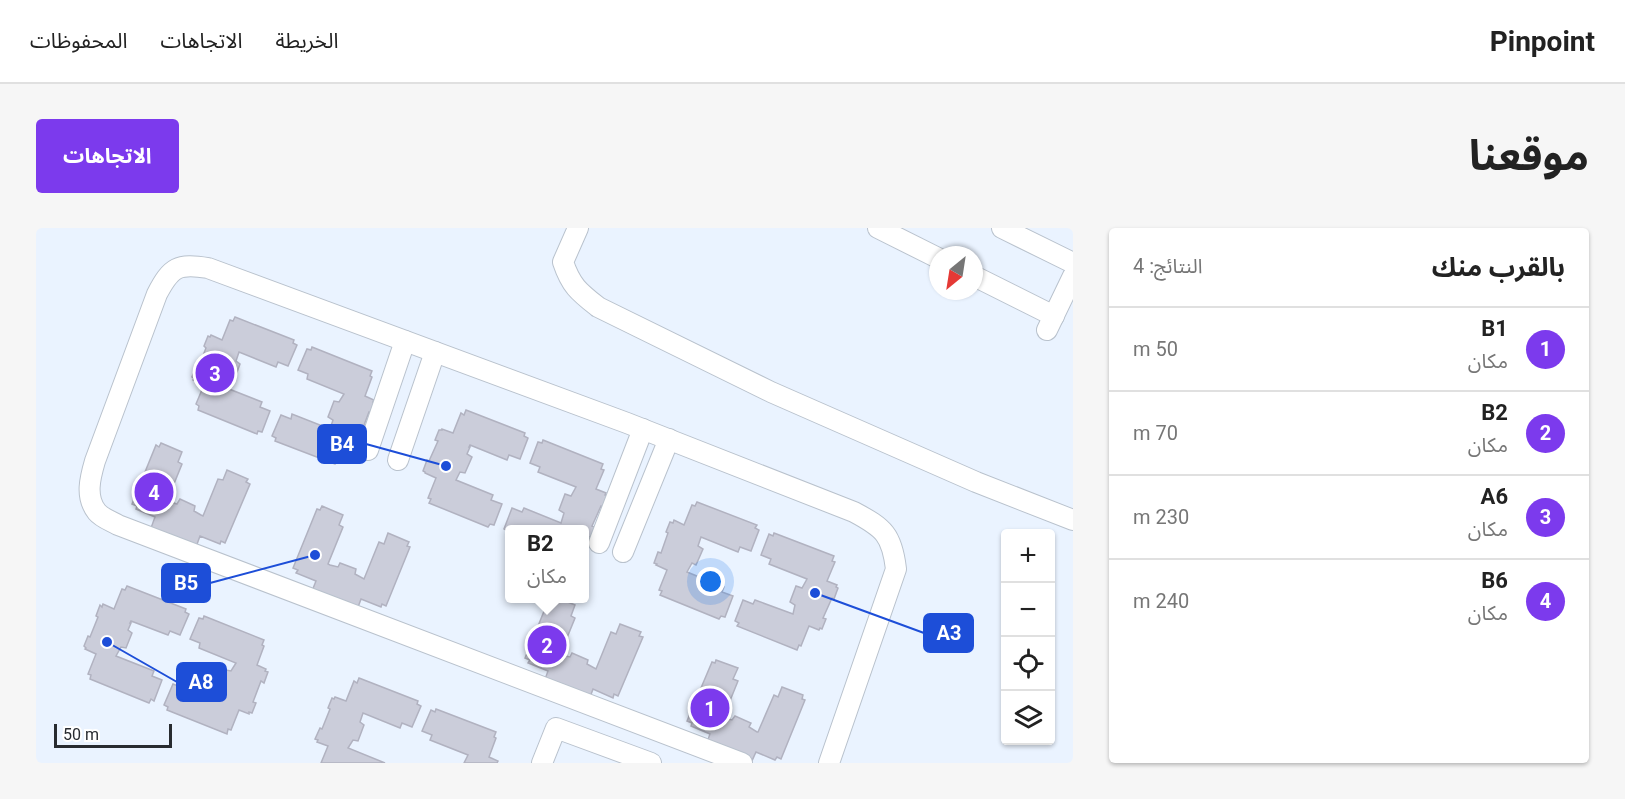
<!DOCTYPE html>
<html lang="ar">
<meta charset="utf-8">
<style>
:root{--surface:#fff;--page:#f6f6f6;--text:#222;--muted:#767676;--line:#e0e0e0;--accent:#7c3aed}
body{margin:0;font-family:Roboto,"Noto Sans Arabic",sans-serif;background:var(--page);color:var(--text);direction:rtl}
.controls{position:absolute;right:18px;bottom:18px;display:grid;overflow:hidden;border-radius:6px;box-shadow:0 2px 4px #0004}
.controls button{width:54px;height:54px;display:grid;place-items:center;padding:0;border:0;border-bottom:2px solid var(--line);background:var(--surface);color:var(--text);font:30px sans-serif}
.compass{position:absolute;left:893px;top:18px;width:54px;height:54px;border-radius:50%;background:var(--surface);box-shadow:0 2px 4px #0004;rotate:210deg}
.scale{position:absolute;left:18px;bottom:15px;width:118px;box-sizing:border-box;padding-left:6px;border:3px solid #282b30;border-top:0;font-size:16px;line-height:21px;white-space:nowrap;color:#282b30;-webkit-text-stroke:4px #fff;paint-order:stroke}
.you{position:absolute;left:675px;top:354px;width:21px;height:21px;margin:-15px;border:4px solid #fff;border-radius:50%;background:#1a73e8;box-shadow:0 0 0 9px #1a73e833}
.badge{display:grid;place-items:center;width:39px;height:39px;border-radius:50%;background:var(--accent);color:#fff;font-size:20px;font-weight:700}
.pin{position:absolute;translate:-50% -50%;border:3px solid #fff;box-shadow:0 2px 6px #0006}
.popup{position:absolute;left:469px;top:297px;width:84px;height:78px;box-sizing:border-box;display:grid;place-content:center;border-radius:6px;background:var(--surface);filter:drop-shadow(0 2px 4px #0005);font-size:20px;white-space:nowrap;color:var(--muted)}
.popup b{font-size:22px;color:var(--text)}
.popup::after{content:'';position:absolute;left:50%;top:100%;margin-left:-12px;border:12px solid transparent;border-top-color:var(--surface)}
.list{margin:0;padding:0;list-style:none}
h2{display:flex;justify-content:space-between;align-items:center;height:78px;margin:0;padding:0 24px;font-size:26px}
h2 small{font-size:20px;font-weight:400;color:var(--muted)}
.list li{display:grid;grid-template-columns:39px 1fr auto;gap:18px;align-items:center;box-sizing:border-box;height:84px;padding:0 24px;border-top:2px solid var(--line)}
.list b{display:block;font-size:22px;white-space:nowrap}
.list p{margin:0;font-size:20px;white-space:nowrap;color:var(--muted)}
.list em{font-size:20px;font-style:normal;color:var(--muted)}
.icon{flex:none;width:33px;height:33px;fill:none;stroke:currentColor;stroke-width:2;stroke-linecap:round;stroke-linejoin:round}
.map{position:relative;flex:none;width:1037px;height:535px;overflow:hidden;direction:ltr;border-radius:6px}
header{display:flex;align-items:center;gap:36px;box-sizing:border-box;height:84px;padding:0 30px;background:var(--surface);border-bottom:2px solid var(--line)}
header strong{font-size:28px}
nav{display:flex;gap:33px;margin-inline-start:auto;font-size:21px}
.intro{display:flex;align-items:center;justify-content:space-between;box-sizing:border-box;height:144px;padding:0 36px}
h1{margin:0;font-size:42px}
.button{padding:15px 27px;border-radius:6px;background:var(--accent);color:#fff;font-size:21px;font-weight:700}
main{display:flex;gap:36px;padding:0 36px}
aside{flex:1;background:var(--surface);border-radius:6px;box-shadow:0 2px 4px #0004}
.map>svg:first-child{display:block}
.building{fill:#cbcdda;stroke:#b1b2c0;stroke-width:1.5}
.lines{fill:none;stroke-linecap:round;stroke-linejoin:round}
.minor-casing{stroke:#b9c2cd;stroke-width:22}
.minor{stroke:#fff;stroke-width:20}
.leader{fill:none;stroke:#1d4ed8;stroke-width:2}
.callout-dot{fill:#1d4ed8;stroke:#fff;stroke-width:2}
.callout{fill:#1d4ed8;stroke:#1d4ed8;stroke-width:2}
.callout-label{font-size:20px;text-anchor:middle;font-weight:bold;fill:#fff}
</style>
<header>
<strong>Pinpoint</strong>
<nav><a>الخريطة</a><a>الاتجاهات</a><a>المحفوظات</a></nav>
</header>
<div class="intro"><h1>موقعنا</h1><a class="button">الاتجاهات</a></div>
<main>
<aside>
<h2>بالقرب منك<small>النتائج: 4</small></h2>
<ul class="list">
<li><span class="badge">1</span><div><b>B1</b><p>مكان</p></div><em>50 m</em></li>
<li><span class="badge">2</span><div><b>B2</b><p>مكان</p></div><em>70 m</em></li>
<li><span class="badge">3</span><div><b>A6</b><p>مكان</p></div><em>230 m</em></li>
<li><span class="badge">4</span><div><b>B6</b><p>مكان</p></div><em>240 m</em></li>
</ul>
</aside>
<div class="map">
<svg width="1037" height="535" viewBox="0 0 1037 535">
<rect width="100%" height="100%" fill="#eaf3ff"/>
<g class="building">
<polygon points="199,89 258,112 257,115 261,117 252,138 242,134 240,139 203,124 200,133 204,136 198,152 193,150 188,159 226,174 224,179 234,183 226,204 222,203 221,206 162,182 163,178 160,176 168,157 157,152 158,150 156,149 160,139 162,140 170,120 168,118 172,108 174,109 175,107 186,112 194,92 197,93"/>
<polygon points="276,119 336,143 334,148 336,149 329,168 338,172 337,174 340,175 336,185 333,184 325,205 328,206 324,216 321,215 320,217 311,213 303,233 300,232 299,236 239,213 240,210 236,208 245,187 255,191 256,186 294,201 297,192 292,189 298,173 303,174 308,166 271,151 272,146 262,142 271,121 275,122"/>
<polygon points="430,182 489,205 488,208 492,210 484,231 473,227 471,232 434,217 433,219 434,219 431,226 436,229 429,245 424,244 420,252 457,267 455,272 466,276 458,297 454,296 452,299 393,275 395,271 392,270 400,250 389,245 389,244 387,243 391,232 393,233 402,213 399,212 403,202 406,202 406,201 417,205 425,185 428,187"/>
<polygon points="507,212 567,236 565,241 568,242 560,261 570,265 569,267 571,268 567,279 565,278 556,298 559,299 555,309 548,309 548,302 474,302 474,307 470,306 472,303 468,301 476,280 486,284 488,280 525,295 528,285 523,282 529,266 535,268 540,259 502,244 504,239 494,235 502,214 506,215"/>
<polygon points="125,215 146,224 142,234 146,236 131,273 141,276 144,271 159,278 158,283 165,287 167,288 182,251 187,252 191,242 212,251 210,254 214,256 189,315 185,313 184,316 164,308 160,319 115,300 119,289 100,281 101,278 96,276 120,217 123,219"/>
<polygon points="661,274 721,297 719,300 723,302 715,323 704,319 702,324 665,309 662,318 667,321 660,337 656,335 651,344 688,359 686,364 697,368 689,389 685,388 683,391 624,367 626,363 623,362 631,342 620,337 621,336 618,335 622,324 625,325 632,305 630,304 634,294 637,295 638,292 648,297 656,277 659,278"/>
<polygon points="286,278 307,287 303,297 307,299 292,336 294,337 302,339 304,335 320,341 319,346 328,351 343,314 348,316 352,305 373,314 371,318 374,319 350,378 346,376 345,379 325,371 321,382 276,363 280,353 260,345 262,342 257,340 281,281 284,282"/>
<polygon points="738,305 798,328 796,333 799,334 791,353 801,357 800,359 802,360 798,371 796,370 787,390 790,391 786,401 784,400 783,402 773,398 765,418 763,417 761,422 701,398 703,395 699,393 707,372 717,376 719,372 757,386 759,377 754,374 760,358 766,360 771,351 733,336 735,331 725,327 733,306 737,308"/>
<polygon points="91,358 150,381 149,384 153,386 144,407 134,403 132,407 95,393 94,395 95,395 92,402 96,405 90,420 85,419 80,428 118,443 116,448 126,452 118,473 115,471 113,475 54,451 55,447 52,446 60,426 49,421 50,420 48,418 52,408 54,409 62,389 60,388 64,377 66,379 67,376 78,381 86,361 89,362"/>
<polygon points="517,370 522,370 539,377 535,388 539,390 524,427 534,429 536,425 552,432 551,436 560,441 575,404 580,406 584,396 605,404 603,408 607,409 582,468 578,466 577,470 557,461 553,472 508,454 512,443 492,435 494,432 489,430 513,371 516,372"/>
<polygon points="168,388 228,412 226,417 228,418 221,437 230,441 229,443 232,444 228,455 225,453 217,474 220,475 216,485 213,484 213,486 203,482 195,502 192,501 191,506 131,482 132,479 128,477 137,456 147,460 149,455 186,470 189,461 184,458 190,442 195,443 200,435 163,420 164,415 154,411 163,390 167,391"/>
<polygon points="680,432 702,440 697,451 702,453 687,490 696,492 699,488 715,495 713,499 721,504 722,504 738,467 742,469 746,459 767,467 766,471 769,472 745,531 741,529 739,532 720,524 715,535 670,517 674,506 655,498 656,495 651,493 676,434 679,435"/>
<polygon points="323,450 382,473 381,476 385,478 376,499 366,495 364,500 327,485 324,494 328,497 322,513 317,512 312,520 349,535 285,535 292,518 281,514 282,512 279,511 284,500 286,501 294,481 292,480 296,470 298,471 299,469 310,473 318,453 321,455"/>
<polygon points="400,481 460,504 458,509 460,510 453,529 462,533 461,535 428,535 432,527 394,512 396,507 386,503 395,482 399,484"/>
</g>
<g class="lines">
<defs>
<g id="minor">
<path d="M542,0L527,34C535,58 543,64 562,79L735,164L940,254L1037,292"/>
<polyline points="842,0 902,30"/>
<polyline points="966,0 1037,35"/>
<polyline points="938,48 1018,88"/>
<polyline points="1011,102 1037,48"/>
<polyline points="332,222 369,113"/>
<polyline points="362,232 399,124"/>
<polyline points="563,315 607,201"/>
<polyline points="587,324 633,211"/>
<polyline points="506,535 520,500 615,535"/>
<path d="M706,535L82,297C75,293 66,290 61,284C49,269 54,250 59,233L121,66C135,39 142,35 172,40L591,195L818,284C848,300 856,307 860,341L793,535"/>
</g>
</defs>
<use href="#minor" class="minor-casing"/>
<use href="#minor" class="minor"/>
</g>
<path class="leader" d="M410 238L330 216M279 327L174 355M779 365L888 405M71 414L141 454"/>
<g class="callout-dot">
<circle cx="410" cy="238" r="6"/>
<circle cx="279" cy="327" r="6"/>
<circle cx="779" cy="365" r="6"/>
<circle cx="71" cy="414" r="6"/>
</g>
<g class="callout">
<rect x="282" y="197" width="48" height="38" rx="6"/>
<rect x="126" y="336" width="48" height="38" rx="6"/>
<rect x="888" y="386" width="49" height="38" rx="6"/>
<rect x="141" y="435" width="49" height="38" rx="6"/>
</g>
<g class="callout-label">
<text x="306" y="223">B4</text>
<text x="150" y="362">B5</text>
<text x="913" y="412">A3</text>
<text x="165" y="461">A8</text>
</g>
</svg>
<div class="controls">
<button>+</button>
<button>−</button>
<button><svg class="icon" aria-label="locate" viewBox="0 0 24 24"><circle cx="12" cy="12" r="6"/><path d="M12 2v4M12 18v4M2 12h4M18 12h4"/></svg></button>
<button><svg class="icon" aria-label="layers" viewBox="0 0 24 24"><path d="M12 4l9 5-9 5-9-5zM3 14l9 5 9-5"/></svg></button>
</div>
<svg class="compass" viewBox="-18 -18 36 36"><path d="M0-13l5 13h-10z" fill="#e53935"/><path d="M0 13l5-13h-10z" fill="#767676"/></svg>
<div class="scale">50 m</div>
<div class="you"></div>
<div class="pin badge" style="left:674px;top:480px">1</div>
<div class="pin badge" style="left:511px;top:417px">2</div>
<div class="popup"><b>B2</b>مكان</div>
<div class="pin badge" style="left:179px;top:145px">3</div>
<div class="pin badge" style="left:118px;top:264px">4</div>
</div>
</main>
